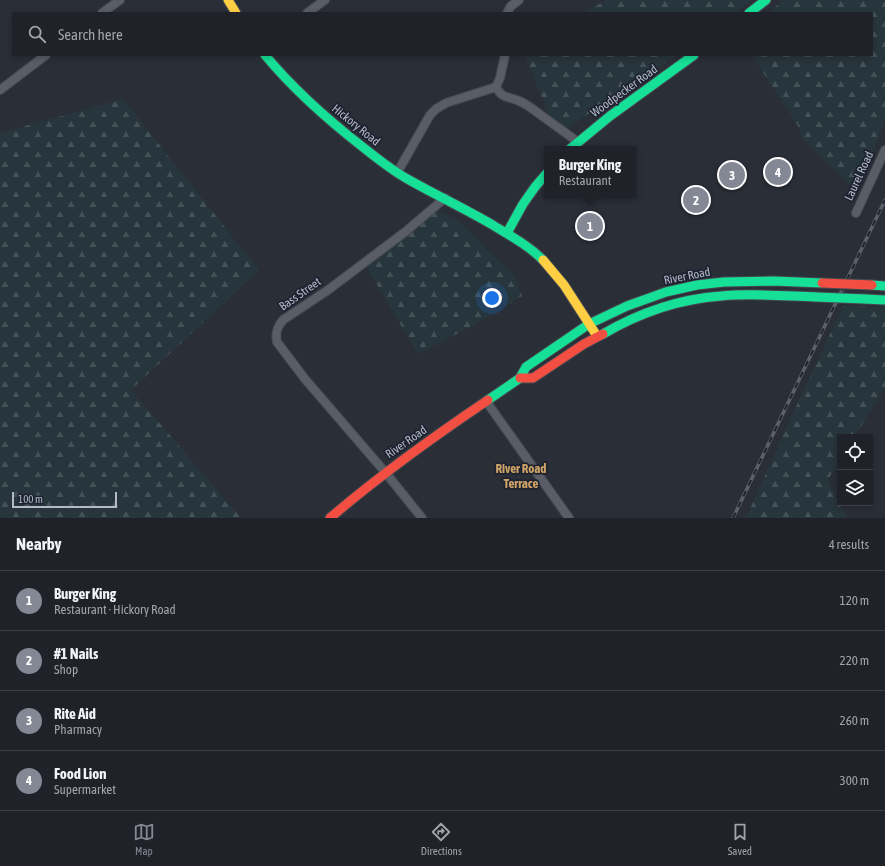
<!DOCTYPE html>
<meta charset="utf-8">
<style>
:root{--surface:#202229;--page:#282a31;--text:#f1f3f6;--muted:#a2a4a8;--line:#3d3f46;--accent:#848895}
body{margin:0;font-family:"Asap Condensed",sans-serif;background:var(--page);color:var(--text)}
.controls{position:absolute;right:12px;bottom:12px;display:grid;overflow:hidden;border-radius:0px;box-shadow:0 2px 6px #0003}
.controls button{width:36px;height:36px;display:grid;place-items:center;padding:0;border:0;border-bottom:1px solid var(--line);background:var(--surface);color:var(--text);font:20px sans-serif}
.scale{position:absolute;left:12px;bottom:10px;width:105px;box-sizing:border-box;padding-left:4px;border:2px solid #b4b9c7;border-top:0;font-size:11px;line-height:14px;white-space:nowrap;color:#b4b9c7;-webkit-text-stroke:3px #1d2331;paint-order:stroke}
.you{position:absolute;left:492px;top:298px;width:14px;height:14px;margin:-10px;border:3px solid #fff;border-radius:50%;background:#1a73e8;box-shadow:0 0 0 6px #1a73e833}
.badge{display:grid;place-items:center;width:26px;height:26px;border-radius:50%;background:var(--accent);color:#fff;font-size:13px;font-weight:700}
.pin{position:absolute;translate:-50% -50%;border:2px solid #fff;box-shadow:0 1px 4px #0006}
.popup{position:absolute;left:544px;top:146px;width:92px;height:52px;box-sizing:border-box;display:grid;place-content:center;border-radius:0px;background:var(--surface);filter:drop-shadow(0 1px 3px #0005);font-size:13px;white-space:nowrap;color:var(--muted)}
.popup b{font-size:15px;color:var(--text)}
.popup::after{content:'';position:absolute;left:50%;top:100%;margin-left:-8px;border:8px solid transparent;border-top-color:var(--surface)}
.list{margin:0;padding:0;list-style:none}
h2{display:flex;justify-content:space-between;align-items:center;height:52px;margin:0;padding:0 16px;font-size:17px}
h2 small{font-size:13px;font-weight:400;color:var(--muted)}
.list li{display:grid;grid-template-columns:26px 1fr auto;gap:12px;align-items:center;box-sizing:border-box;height:60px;padding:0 16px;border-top:1px solid var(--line)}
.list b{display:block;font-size:15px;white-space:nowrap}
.list p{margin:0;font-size:13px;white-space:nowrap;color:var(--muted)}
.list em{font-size:13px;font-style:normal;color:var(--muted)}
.icon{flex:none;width:22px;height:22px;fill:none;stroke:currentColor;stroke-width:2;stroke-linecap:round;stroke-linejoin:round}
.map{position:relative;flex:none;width:885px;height:518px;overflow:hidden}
.search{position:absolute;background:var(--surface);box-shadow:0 2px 6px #0003;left:12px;right:12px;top:12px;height:44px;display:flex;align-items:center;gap:10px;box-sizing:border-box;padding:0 14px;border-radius:0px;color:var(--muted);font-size:15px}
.sheet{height:292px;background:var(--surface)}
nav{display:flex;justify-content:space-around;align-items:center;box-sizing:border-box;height:56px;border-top:1px solid var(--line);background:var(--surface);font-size:11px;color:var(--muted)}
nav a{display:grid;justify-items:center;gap:2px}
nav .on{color:var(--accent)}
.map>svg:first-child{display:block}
.forest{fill:url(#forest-firs)}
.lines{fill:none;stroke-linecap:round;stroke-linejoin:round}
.street-casing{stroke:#464950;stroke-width:10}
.fast-casing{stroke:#464950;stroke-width:11}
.slow-casing{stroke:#464950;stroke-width:11}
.jam-casing{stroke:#464950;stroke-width:11}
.street{stroke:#595d65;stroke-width:8}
.fast{stroke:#16e098;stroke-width:9}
.slow{stroke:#ffcf43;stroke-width:9}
.jam{stroke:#f24e42;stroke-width:9}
.rail-casing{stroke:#5e6068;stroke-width:3.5}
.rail{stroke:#1d2331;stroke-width:2;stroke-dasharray:6;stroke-linecap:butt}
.fast-bridge-casing{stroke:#484b53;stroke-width:11;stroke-linecap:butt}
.jam-bridge-casing{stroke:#484b53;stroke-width:11;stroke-linecap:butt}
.fast-bridge{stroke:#16e098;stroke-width:9}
.jam-bridge{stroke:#f24e42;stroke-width:9}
.labels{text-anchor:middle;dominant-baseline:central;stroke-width:3.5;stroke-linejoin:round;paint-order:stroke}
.street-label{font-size:12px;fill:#b4b9c7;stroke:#1d2331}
.neighbourhood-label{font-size:13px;font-weight:bold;fill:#cfa367;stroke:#1d2331}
</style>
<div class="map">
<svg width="885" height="518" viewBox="0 0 885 518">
<defs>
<pattern id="forest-firs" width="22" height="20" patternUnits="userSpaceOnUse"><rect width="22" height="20" fill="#27363c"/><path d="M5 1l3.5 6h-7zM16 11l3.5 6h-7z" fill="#445157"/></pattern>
</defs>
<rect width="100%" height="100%" fill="#2a2e37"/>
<g class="forest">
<polygon points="606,0 751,0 736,13 584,13"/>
<polygon points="782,0 885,0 885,120 861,182 851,186 802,138 798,126 752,55 872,55 872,13 770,13"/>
<polygon points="525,55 676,55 557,135"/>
<polygon points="123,99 259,270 131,390 241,518 0,518 0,133"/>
<polygon points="437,211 456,219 514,275 522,296 474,325 418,354 367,268 401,230"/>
<polygon points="843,306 885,307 885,388 854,437 840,437 840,460 827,481 847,518 746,518 788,424"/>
</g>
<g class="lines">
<defs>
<g id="street">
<polyline points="102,13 120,0"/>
<polyline points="307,13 325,0"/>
<polyline points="507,13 511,6 519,0"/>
<polyline points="496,87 500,78 505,55"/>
<polyline points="0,90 46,55"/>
<path d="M397,173L430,115L436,109L446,103L496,87C502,99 508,96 519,101C529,105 536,112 545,118C556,126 567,134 578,142"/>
<polyline points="856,213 885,150"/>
<polyline points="486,401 569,518"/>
<path d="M422,518L385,472L305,379L277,342C275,333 277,327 283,320L328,290L405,232L445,198"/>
</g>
<g id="fast">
<polyline points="749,13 766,0"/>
<path d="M265,55C294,90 328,120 364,148C379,160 394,172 411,181C438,196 465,209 491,224C509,235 528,245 543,260"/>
<polyline points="570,149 610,116 694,55"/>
<polyline points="507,233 523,204 535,187 547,173"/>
<polyline points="872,285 885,286"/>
<polyline points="865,299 885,300"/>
<path d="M603,334C639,313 679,299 721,296C753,293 785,296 816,297"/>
<polyline points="488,400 520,378 526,367 589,324 627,306 666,292 697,285 724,282 773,281 822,283"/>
</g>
<g id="slow">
<polyline points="228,0 236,13"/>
<polyline points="543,260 564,285 597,336"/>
</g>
<g id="jam">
<polyline points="520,378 533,378 584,344 603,334"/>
<path d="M330,518C380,475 433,437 488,400"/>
</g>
</defs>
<use href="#street" class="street-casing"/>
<use href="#fast" class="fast-casing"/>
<use href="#slow" class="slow-casing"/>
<use href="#jam" class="jam-casing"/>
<use href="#street" class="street"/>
<use href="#fast" class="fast"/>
<use href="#slow" class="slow"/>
<use href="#jam" class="jam"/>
<defs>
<polyline id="rail" points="733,518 885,200"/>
</defs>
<use href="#rail" class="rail-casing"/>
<use href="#rail" class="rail"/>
<defs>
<polyline id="fast-bridge" points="816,297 865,299"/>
<polyline id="jam-bridge" points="822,283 872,285"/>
</defs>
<use href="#fast-bridge" class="fast-bridge-casing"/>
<use href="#jam-bridge" class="jam-bridge-casing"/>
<use href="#fast-bridge" class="fast-bridge"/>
<use href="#jam-bridge" class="jam-bridge"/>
</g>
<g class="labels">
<g class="street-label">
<text transform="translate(624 91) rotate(-36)">Woodpecker Road</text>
<text transform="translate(356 125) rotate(39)">Hickory Road</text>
<text transform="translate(859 176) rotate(-65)">Laurel Road</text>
<text transform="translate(687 276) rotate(-11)">River Road</text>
<text transform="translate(300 294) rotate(-35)">Bass Street</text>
<text transform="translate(406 442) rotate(-35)">River Road</text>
</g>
<g class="neighbourhood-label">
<text x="521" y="468">River Road<tspan x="521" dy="15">Terrace</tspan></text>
</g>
</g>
</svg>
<div class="controls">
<button><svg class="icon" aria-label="locate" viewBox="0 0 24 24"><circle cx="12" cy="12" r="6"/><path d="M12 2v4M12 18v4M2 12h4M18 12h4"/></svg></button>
<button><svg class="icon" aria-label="layers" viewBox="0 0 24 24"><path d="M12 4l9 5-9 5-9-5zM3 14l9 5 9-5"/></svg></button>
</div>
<div class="scale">100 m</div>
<div class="you"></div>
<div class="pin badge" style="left:590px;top:226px">1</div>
<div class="popup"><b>Burger King</b>Restaurant</div>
<div class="pin badge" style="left:696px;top:200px">2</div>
<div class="pin badge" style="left:732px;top:175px">3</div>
<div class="pin badge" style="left:778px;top:172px">4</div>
<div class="search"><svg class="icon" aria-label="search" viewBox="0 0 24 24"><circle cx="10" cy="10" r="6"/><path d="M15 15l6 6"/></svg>Search here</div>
</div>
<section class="sheet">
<h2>Nearby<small>4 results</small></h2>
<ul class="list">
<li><span class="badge">1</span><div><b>Burger King</b><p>Restaurant · Hickory Road</p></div><em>120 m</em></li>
<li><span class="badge">2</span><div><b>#1 Nails</b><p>Shop</p></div><em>220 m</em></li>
<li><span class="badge">3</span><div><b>Rite Aid</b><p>Pharmacy</p></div><em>260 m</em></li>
<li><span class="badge">4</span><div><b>Food Lion</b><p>Supermarket</p></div><em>300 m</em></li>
</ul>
</section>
<nav>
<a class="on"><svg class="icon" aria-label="map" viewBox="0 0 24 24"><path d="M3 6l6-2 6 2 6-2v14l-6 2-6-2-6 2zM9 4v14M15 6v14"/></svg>Map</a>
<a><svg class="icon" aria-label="directions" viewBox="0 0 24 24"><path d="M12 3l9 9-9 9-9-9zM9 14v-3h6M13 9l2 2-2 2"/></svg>Directions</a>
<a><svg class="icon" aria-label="saved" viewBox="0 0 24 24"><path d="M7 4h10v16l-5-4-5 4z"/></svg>Saved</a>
</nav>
